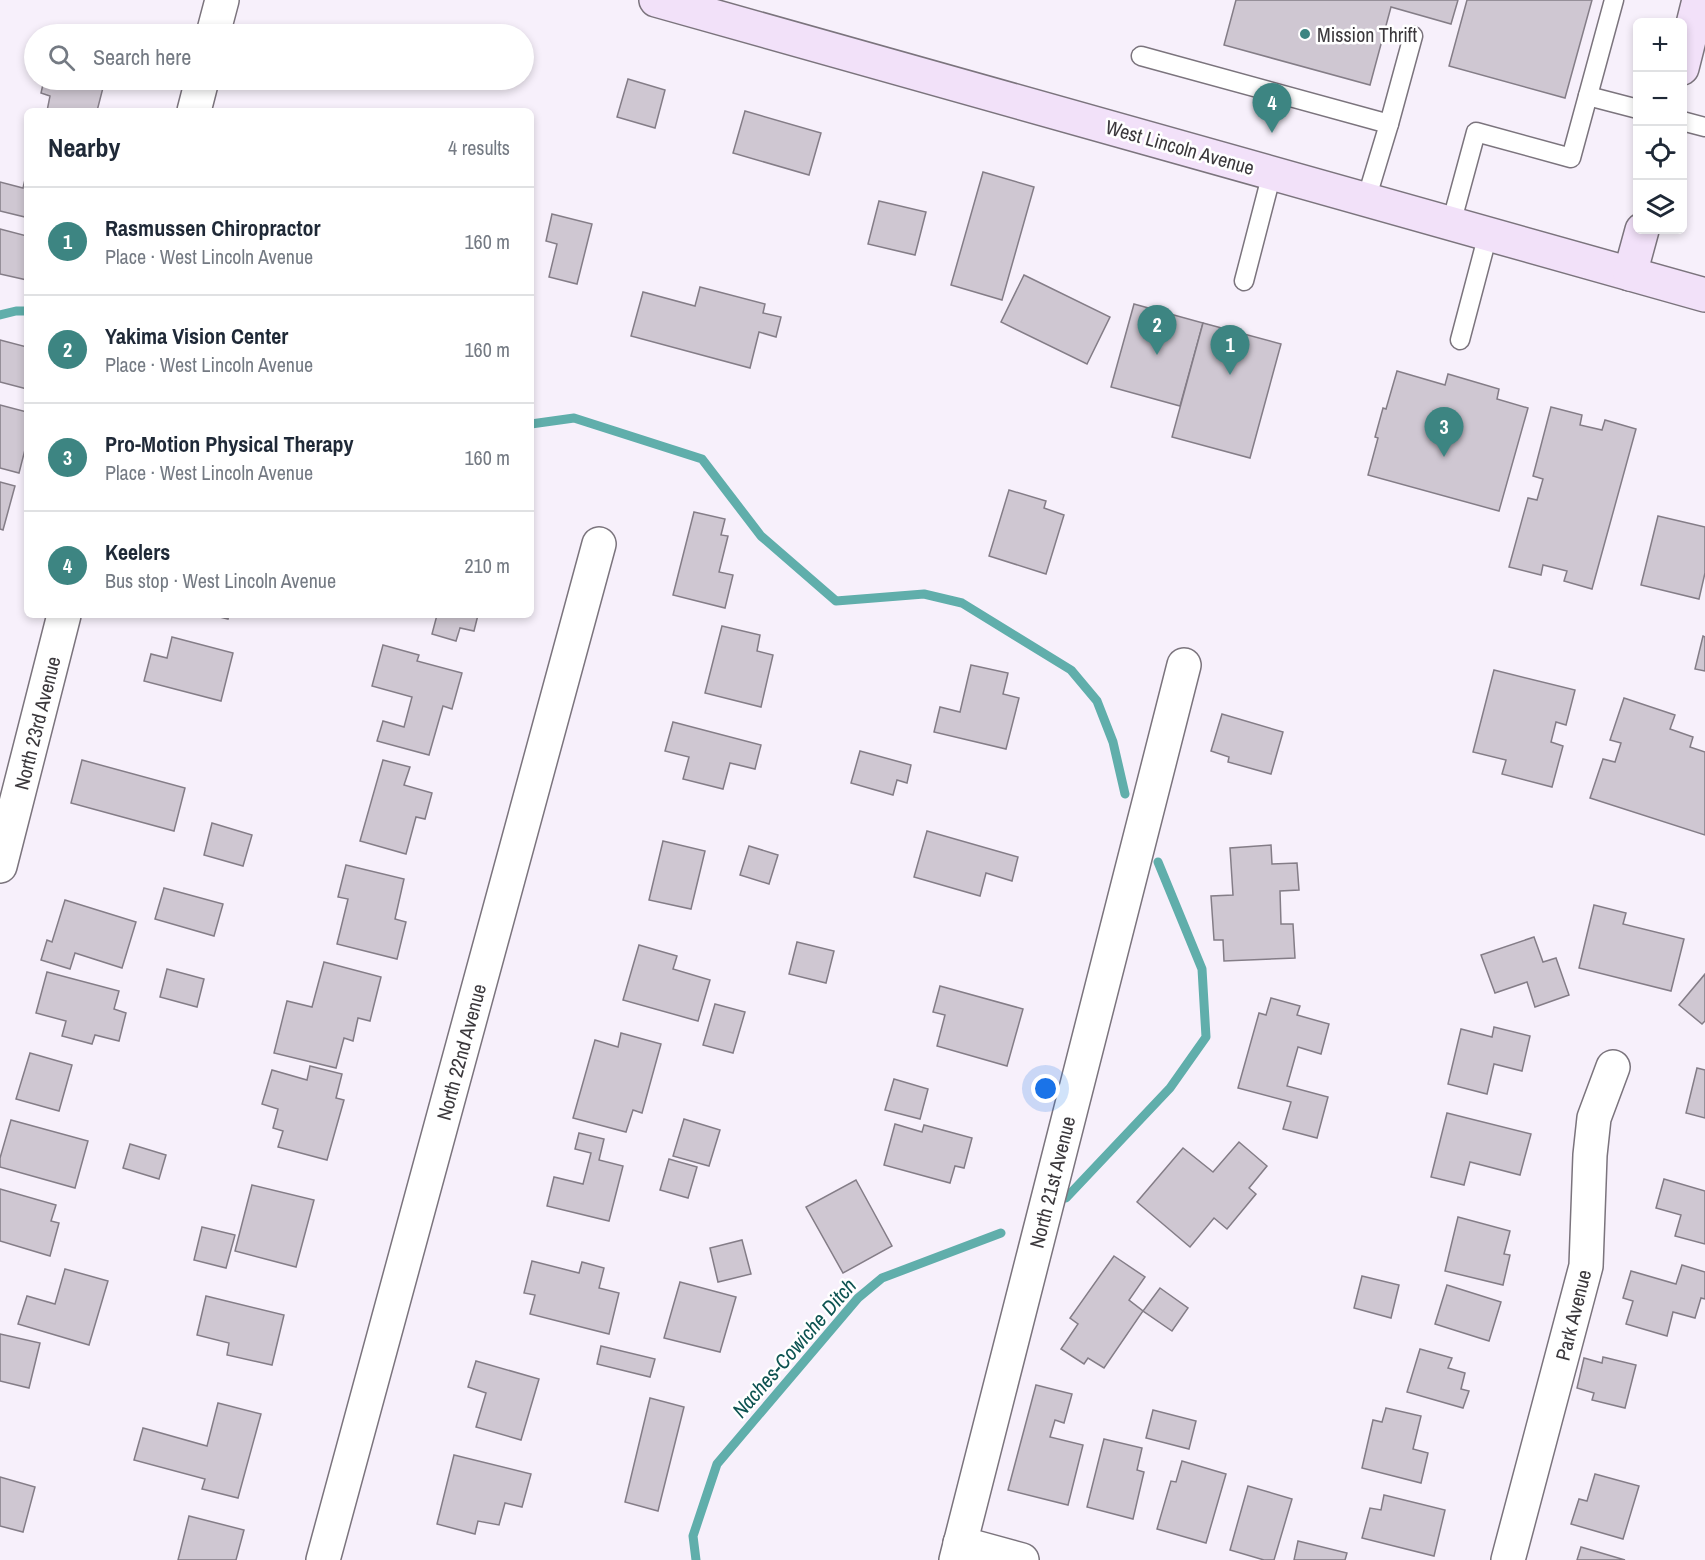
<!DOCTYPE html>
<meta charset="utf-8">
<style>
:root{--surface:#fff;--page:#f6f6f7;--text:#1f2937;--muted:#747a83;--line:#e0e1e3;--accent:#3d8582}
body{margin:0;font-family:"Archivo Narrow",sans-serif;background:var(--page);color:var(--text)}
.controls{position:absolute;right:18px;top:18px;display:grid;overflow:hidden;border-radius:9px;box-shadow:0 3px 9px #0003}
.controls button{width:54px;height:54px;display:grid;place-items:center;padding:0;border:0;border-bottom:2px solid var(--line);background:var(--surface);color:var(--text);font:30px sans-serif}
.you{position:absolute;left:1046px;top:1089px;width:21px;height:21px;margin:-15px;border:4px solid #fff;border-radius:50%;background:#1a73e8;box-shadow:0 0 0 9px #1a73e833}
.badge{display:grid;place-items:center;width:39px;height:39px;border-radius:50%;background:var(--accent);color:#fff;font-size:20px;font-weight:700}
.pin{position:absolute;translate:-50% -50px;filter:drop-shadow(0 2px 3px #0008)}
.pin::after{content:'';position:absolute;top:32px;width:21px;height:18px;background:inherit;clip-path:polygon(0 0,100% 0,50% 100%)}
.list{margin:0;padding:0;list-style:none}
h2{display:flex;justify-content:space-between;align-items:center;height:78px;margin:0;padding:0 24px;font-size:26px}
h2 small{font-size:20px;font-weight:400;color:var(--muted)}
.list li{display:grid;grid-template-columns:39px 1fr auto;gap:18px;align-items:center;box-sizing:border-box;height:108px;padding:0 24px;border-top:2px solid var(--line)}
.list b{display:block;font-size:22px;white-space:nowrap}
.list p{margin:0;font-size:20px;white-space:nowrap;color:var(--muted)}
.list em{font-size:20px;font-style:normal;color:var(--muted)}
.icon{flex:none;width:33px;height:33px;fill:none;stroke:currentColor;stroke-width:2;stroke-linecap:round;stroke-linejoin:round}
.map{position:relative;flex:none;width:1705px;height:1560px;overflow:hidden}
.search{position:absolute;background:var(--surface);box-shadow:0 3px 9px #0003;left:24px;top:24px;width:510px;height:66px;display:flex;align-items:center;gap:15px;box-sizing:border-box;padding:0 21px;border-radius:33px;color:var(--muted);font-size:22px}
.panel{position:absolute;background:var(--surface);box-shadow:0 3px 9px #0003;left:24px;top:108px;width:510px;height:510px;border-radius:9px}
.map>svg:first-child{display:block}
.lines{fill:none;stroke-linecap:round;stroke-linejoin:round}
.stream{stroke:#60aeab;stroke-width:9}
.building{fill:#cfc7d2;stroke:#847d87;stroke-width:1.5}
.lane-casing{stroke:#7b747d;stroke-width:21}
.street-casing{stroke:#7b747d;stroke-width:36}
.secondary-casing{stroke:#7b747d;stroke-width:36}
.lane{stroke:#fff;stroke-width:18}
.street{stroke:#fff;stroke-width:33}
.secondary{stroke:#f2e1f9;stroke-width:33}
.poi-dot{fill:#3d8582;stroke:#fff;stroke-width:2}
.labels{text-anchor:middle;dominant-baseline:central;stroke-width:5;stroke-linejoin:round;paint-order:stroke}
.poi-label{font-size:20px;fill:#3b383c;stroke:#fff;text-anchor:start}
.street-label{font-size:20px;fill:#3b383c;stroke:#fff}
.water-label{font-size:21px;font-style:italic;fill:#0d5351;stroke:#fff}
</style>
<div class="map">
<svg width="1705" height="1560" viewBox="0 0 1705 1560">
<rect width="100%" height="100%" fill="#f7f0fb"/>
<g class="lines">
<g class="stream">
<polyline points="0,315 16,311 27,311"/>
<polyline points="531,424 574,418 702,459 761,536 836,601 924,594 962,603 1071,670 1097,701 1113,742 1125,794"/>
<polyline points="1066,1198 1170,1088 1206,1037 1202,969 1158,862"/>
<polyline points="696,1560 693,1536 717,1464 858,1298 882,1278 1001,1233"/>
</g>
</g>
<g class="building">
<polygon points="1236,0 1458,0 1451,24 1391,7 1370,85 1224,45"/>
<polygon points="1467,0 1592,0 1565,98 1449,66"/>
<polygon points="628,79 665,90 655,128 617,117"/>
<polygon points="44,80 105,80 97,111 47,111 50,96 41,93"/>
<polygon points="745,111 821,133 809,175 733,153"/>
<polygon points="27,171 27,210 25,217 0,211 0,182 23,188"/>
<polygon points="983,172 1034,187 1002,300 951,285"/>
<polygon points="879,201 926,212 915,255 868,244"/>
<polygon points="552,214 592,224 577,284 549,277 557,244 546,241"/>
<polygon points="0,229 27,236 27,280 0,274"/>
<polygon points="1024,275 1110,317 1087,364 1001,322"/>
<polygon points="700,287 765,304 763,313 781,317 776,337 759,332 750,368 631,336 643,292 695,306"/>
<polygon points="1134,304 1203,323 1180,406 1111,387"/>
<polygon points="1203,323 1281,344 1250,458 1172,437"/>
<polygon points="0,340 27,347 27,389 0,382"/>
<polygon points="1397,371 1445,385 1448,374 1499,389 1497,399 1528,408 1499,511 1368,475 1378,438 1375,437 1383,408 1386,409"/>
<polygon points="0,405 27,412 27,442 19,473 0,468"/>
<polygon points="1551,407 1582,415 1580,425 1602,430 1605,420 1636,429 1592,589 1564,581 1567,571 1543,565 1541,575 1509,567 1528,498 1537,500 1543,479 1533,476"/>
<polygon points="0,482 15,486 3,530 0,529"/>
<polygon points="1009,490 1046,501 1044,508 1064,515 1046,574 989,556"/>
<polygon points="694,512 725,519 721,535 728,536 719,572 733,575 725,608 673,595"/>
<polygon points="1658,516 1705,527 1705,573 1699,599 1641,585"/>
<polygon points="212,615 229,615 228,619"/>
<polygon points="437,615 478,615 474,631 460,628 456,641 432,634"/>
<polygon points="722,626 760,635 757,651 773,655 761,707 705,693"/>
<polygon points="1703,636 1705,637 1705,671 1695,669"/>
<polygon points="172,637 233,653 221,701 144,681 151,654 167,658"/>
<polygon points="383,645 419,655 417,661 462,673 452,709 443,706 429,755 377,741 383,721 404,727 412,697 372,686"/>
<polygon points="971,665 1008,673 1003,694 1019,698 1006,749 934,732 940,707 960,712"/>
<polygon points="1494,670 1575,690 1566,725 1556,722 1551,742 1563,746 1552,787 1502,774 1506,760 1473,752"/>
<polygon points="1624,698 1675,715 1670,729 1693,737 1690,747 1705,752 1705,835 1590,798 1603,759 1615,762 1621,743 1610,740"/>
<polygon points="1222,714 1283,732 1271,774 1228,762 1229,757 1211,751"/>
<polygon points="673,722 761,745 755,769 730,763 723,789 683,779 689,757 665,751"/>
<polygon points="860,751 911,765 907,783 897,780 893,795 851,783"/>
<polygon points="82,760 185,788 174,831 71,803"/>
<polygon points="383,760 410,767 404,785 432,793 425,819 416,817 406,854 360,841"/>
<polygon points="212,823 252,835 243,866 204,855"/>
<polygon points="927,831 1018,857 1012,881 986,873 980,896 914,877"/>
<polygon points="663,841 705,851 691,909 649,900"/>
<polygon points="1271,845 1272,864 1297,863 1299,890 1280,891 1281,924 1293,924 1295,958 1224,961 1223,940 1214,940 1211,896 1233,895 1230,848"/>
<polygon points="749,846 778,855 769,884 740,875"/>
<polygon points="346,865 404,879 395,919 406,922 397,959 337,944 348,899 338,897"/>
<polygon points="164,888 223,904 214,936 155,919"/>
<polygon points="65,900 136,922 122,968 75,953 70,969 41,960 47,940 52,942"/>
<polygon points="1594,905 1626,913 1623,924 1684,939 1671,991 1579,968"/>
<polygon points="1534,937 1543,962 1556,958 1569,995 1535,1007 1527,982 1495,993 1481,955"/>
<polygon points="797,942 834,951 826,983 789,974"/>
<polygon points="639,945 677,956 673,969 710,980 698,1021 623,1000"/>
<polygon points="324,962 381,977 370,1021 358,1018 353,1041 344,1038 336,1068 274,1053 287,1001 312,1007"/>
<polygon points="167,969 204,979 197,1007 160,997"/>
<polygon points="47,972 119,991 114,1009 126,1013 119,1041 95,1035 92,1044 62,1036 66,1021 36,1013"/>
<polygon points="1705,974 1705,1021 1702,1024 1679,1005"/>
<polygon points="940,986 1023,1009 1007,1066 937,1046 945,1015 933,1012"/>
<polygon points="1271,998 1300,1006 1297,1015 1329,1024 1321,1054 1298,1047 1287,1086 1328,1097 1317,1138 1283,1129 1291,1102 1238,1088 1259,1013 1266,1015"/>
<polygon points="715,1004 745,1012 733,1053 703,1045"/>
<polygon points="1494,1027 1530,1036 1522,1071 1494,1064 1487,1094 1448,1084 1461,1029 1492,1037"/>
<polygon points="621,1033 661,1044 642,1113 633,1110 626,1132 573,1118 595,1040 618,1047"/>
<polygon points="30,1053 72,1065 59,1111 16,1099"/>
<polygon points="310,1066 342,1074 336,1098 344,1100 327,1160 278,1147 283,1131 273,1128 278,1109 262,1104 272,1070 307,1080"/>
<polygon points="1697,1068 1705,1070 1705,1118 1686,1113"/>
<polygon points="894,1079 928,1089 920,1119 885,1110"/>
<polygon points="1447,1113 1531,1134 1520,1175 1470,1162 1464,1185 1431,1177"/>
<polygon points="684,1119 720,1130 709,1166 673,1156"/>
<polygon points="11,1120 88,1141 75,1188 0,1167 0,1158"/>
<polygon points="895,1124 922,1132 924,1125 972,1138 964,1168 955,1166 950,1183 884,1165"/>
<polygon points="579,1133 604,1139 599,1160 623,1166 609,1221 547,1206 554,1177 583,1184 591,1153 575,1149"/>
<polygon points="1239,1142 1267,1166 1249,1188 1256,1194 1227,1229 1214,1218 1190,1247 1137,1202 1183,1148 1213,1172"/>
<polygon points="130,1144 166,1155 159,1179 123,1168"/>
<polygon points="669,1159 697,1167 688,1198 660,1190"/>
<polygon points="1664,1179 1705,1191 1705,1244 1675,1236 1681,1215 1656,1208"/>
<polygon points="856,1180 892,1246 843,1273 806,1207"/>
<polygon points="252,1185 314,1200 296,1267 235,1251"/>
<polygon points="0,1189 56,1205 51,1221 59,1223 50,1256 0,1241"/>
<polygon points="1458,1217 1510,1231 1504,1254 1510,1255 1503,1285 1445,1271"/>
<polygon points="202,1227 235,1235 226,1268 194,1260"/>
<polygon points="742,1240 751,1274 718,1282 710,1248"/>
<polygon points="1114,1256 1145,1277 1129,1300 1143,1311 1104,1368 1088,1358 1084,1364 1061,1349 1078,1324 1070,1318"/>
<polygon points="532,1261 579,1273 582,1262 604,1268 599,1288 619,1293 609,1334 530,1314 535,1295 524,1293"/>
<polygon points="1682,1265 1705,1272 1705,1299 1701,1298 1695,1318 1673,1312 1667,1336 1626,1324 1633,1301 1623,1298 1631,1271 1676,1284"/>
<polygon points="65,1269 108,1281 89,1345 18,1324 27,1296 55,1304"/>
<polygon points="1362,1276 1399,1285 1391,1318 1354,1308"/>
<polygon points="680,1282 736,1297 720,1352 664,1338"/>
<polygon points="1447,1285 1501,1302 1489,1341 1435,1324"/>
<polygon points="1160,1288 1188,1308 1172,1331 1143,1311"/>
<polygon points="206,1296 284,1315 272,1365 227,1355 229,1343 197,1335"/>
<polygon points="0,1334 40,1343 29,1388 0,1381"/>
<polygon points="601,1346 655,1359 650,1377 597,1364"/>
<polygon points="1420,1349 1452,1358 1448,1368 1465,1373 1461,1389 1469,1391 1463,1408 1407,1392"/>
<polygon points="1603,1357 1636,1365 1625,1408 1592,1400 1594,1393 1577,1388 1584,1358 1602,1363"/>
<polygon points="476,1361 539,1379 521,1440 476,1427 486,1393 468,1387"/>
<polygon points="1036,1385 1072,1394 1064,1423 1055,1420 1050,1437 1083,1445 1068,1505 1008,1490"/>
<polygon points="650,1398 684,1407 658,1511 625,1502"/>
<polygon points="218,1403 261,1414 238,1498 202,1489 205,1479 134,1460 143,1428 207,1446"/>
<polygon points="1386,1408 1421,1416 1413,1449 1428,1453 1421,1483 1362,1468 1373,1420 1382,1422"/>
<polygon points="1153,1410 1196,1421 1189,1449 1146,1438"/>
<polygon points="1104,1439 1142,1448 1137,1470 1144,1472 1133,1519 1087,1507"/>
<polygon points="454,1455 531,1474 522,1507 505,1503 499,1525 478,1521 475,1534 437,1524"/>
<polygon points="1182,1461 1226,1474 1206,1543 1157,1529 1171,1481 1176,1482"/>
<polygon points="1595,1474 1639,1486 1623,1539 1571,1524 1579,1499 1587,1501"/>
<polygon points="0,1477 35,1487 23,1532 0,1526"/>
<polygon points="1248,1486 1292,1499 1274,1560 1264,1560 1230,1550"/>
<polygon points="1384,1495 1445,1510 1434,1556 1362,1538 1370,1508 1381,1510"/>
<polygon points="189,1516 244,1530 236,1560 178,1560"/>
<polygon points="1298,1541 1347,1553 1345,1560 1294,1560"/>
<polygon points="1581,1547 1625,1560 1577,1560"/>
</g>
<g class="lines">
<defs>
<g id="lane">
<polyline points="1141,56 1389,124 1413,36"/>
<polyline points="1588,96 1638,109"/>
<polyline points="1682,121 1705,127"/>
<polyline points="1366,200 1389,124"/>
<polyline points="1451,224 1476,132 1571,158 1614,0"/>
<polyline points="1244,281 1272,173"/>
<polyline points="1460,340 1488,234"/>
</g>
<g id="street">
<polyline points="213,34 222,0"/>
<polyline points="194,111 202,80"/>
<polyline points="0,866 64,615"/>
<polyline points="960,1543 1022,1560"/>
<polyline points="323,1560 599,544"/>
<polyline points="956,1560 1184,665"/>
<polyline points="1508,1560 1586,1266 1590,1155 1594,1118 1613,1067"/>
</g>
<g id="secondary">
<polyline points="656,0 1705,295"/>
<polyline points="1682,68 1699,0"/>
<polyline points="1630,274 1642,230"/>
</g>
</defs>
<use href="#lane" class="lane-casing"/>
<use href="#street" class="street-casing"/>
<use href="#secondary" class="secondary-casing"/>
<use href="#lane" class="lane"/>
<use href="#street" class="street"/>
<use href="#secondary" class="secondary"/>
</g>
<circle class="poi-dot" cx="1305" cy="34" r="6"/>
<g class="labels">
<g class="poi-label">
<text x="1317" y="34">Mission Thrift</text>
</g>
<g class="street-label">
<text transform="translate(1180 147) rotate(16)">West Lincoln Avenue</text>
<text transform="translate(37 723) rotate(-76)">North 23rd Avenue</text>
<text transform="translate(461 1052) rotate(-75)">North 22nd Avenue</text>
<text transform="translate(1052 1182) rotate(-76)">North 21st Avenue</text>
<text transform="translate(1573 1315) rotate(-76)">Park Avenue</text>
</g>
<g class="water-label">
<text transform="translate(794 1348) rotate(-49)">Naches-Cowiche Ditch</text>
</g>
</g>
</svg>
<div class="controls">
<button>+</button>
<button>−</button>
<button><svg class="icon" aria-label="locate" viewBox="0 0 24 24"><circle cx="12" cy="12" r="6"/><path d="M12 2v4M12 18v4M2 12h4M18 12h4"/></svg></button>
<button><svg class="icon" aria-label="layers" viewBox="0 0 24 24"><path d="M12 4l9 5-9 5-9-5zM3 14l9 5 9-5"/></svg></button>
</div>
<div class="you"></div>
<div class="pin badge" style="left:1230px;top:375px">1</div>
<div class="pin badge" style="left:1157px;top:355px">2</div>
<div class="pin badge" style="left:1444px;top:457px">3</div>
<div class="pin badge" style="left:1272px;top:133px">4</div>
<div class="search"><svg class="icon" aria-label="search" viewBox="0 0 24 24"><circle cx="10" cy="10" r="6"/><path d="M15 15l6 6"/></svg>Search here</div>
<section class="panel">
<h2>Nearby<small>4 results</small></h2>
<ul class="list">
<li><span class="badge">1</span><div><b>Rasmussen Chiropractor</b><p>Place · West Lincoln Avenue</p></div><em>160 m</em></li>
<li><span class="badge">2</span><div><b>Yakima Vision Center</b><p>Place · West Lincoln Avenue</p></div><em>160 m</em></li>
<li><span class="badge">3</span><div><b>Pro-Motion Physical Therapy</b><p>Place · West Lincoln Avenue</p></div><em>160 m</em></li>
<li><span class="badge">4</span><div><b>Keelers</b><p>Bus stop · West Lincoln Avenue</p></div><em>210 m</em></li>
</ul>
</section>
</div>
